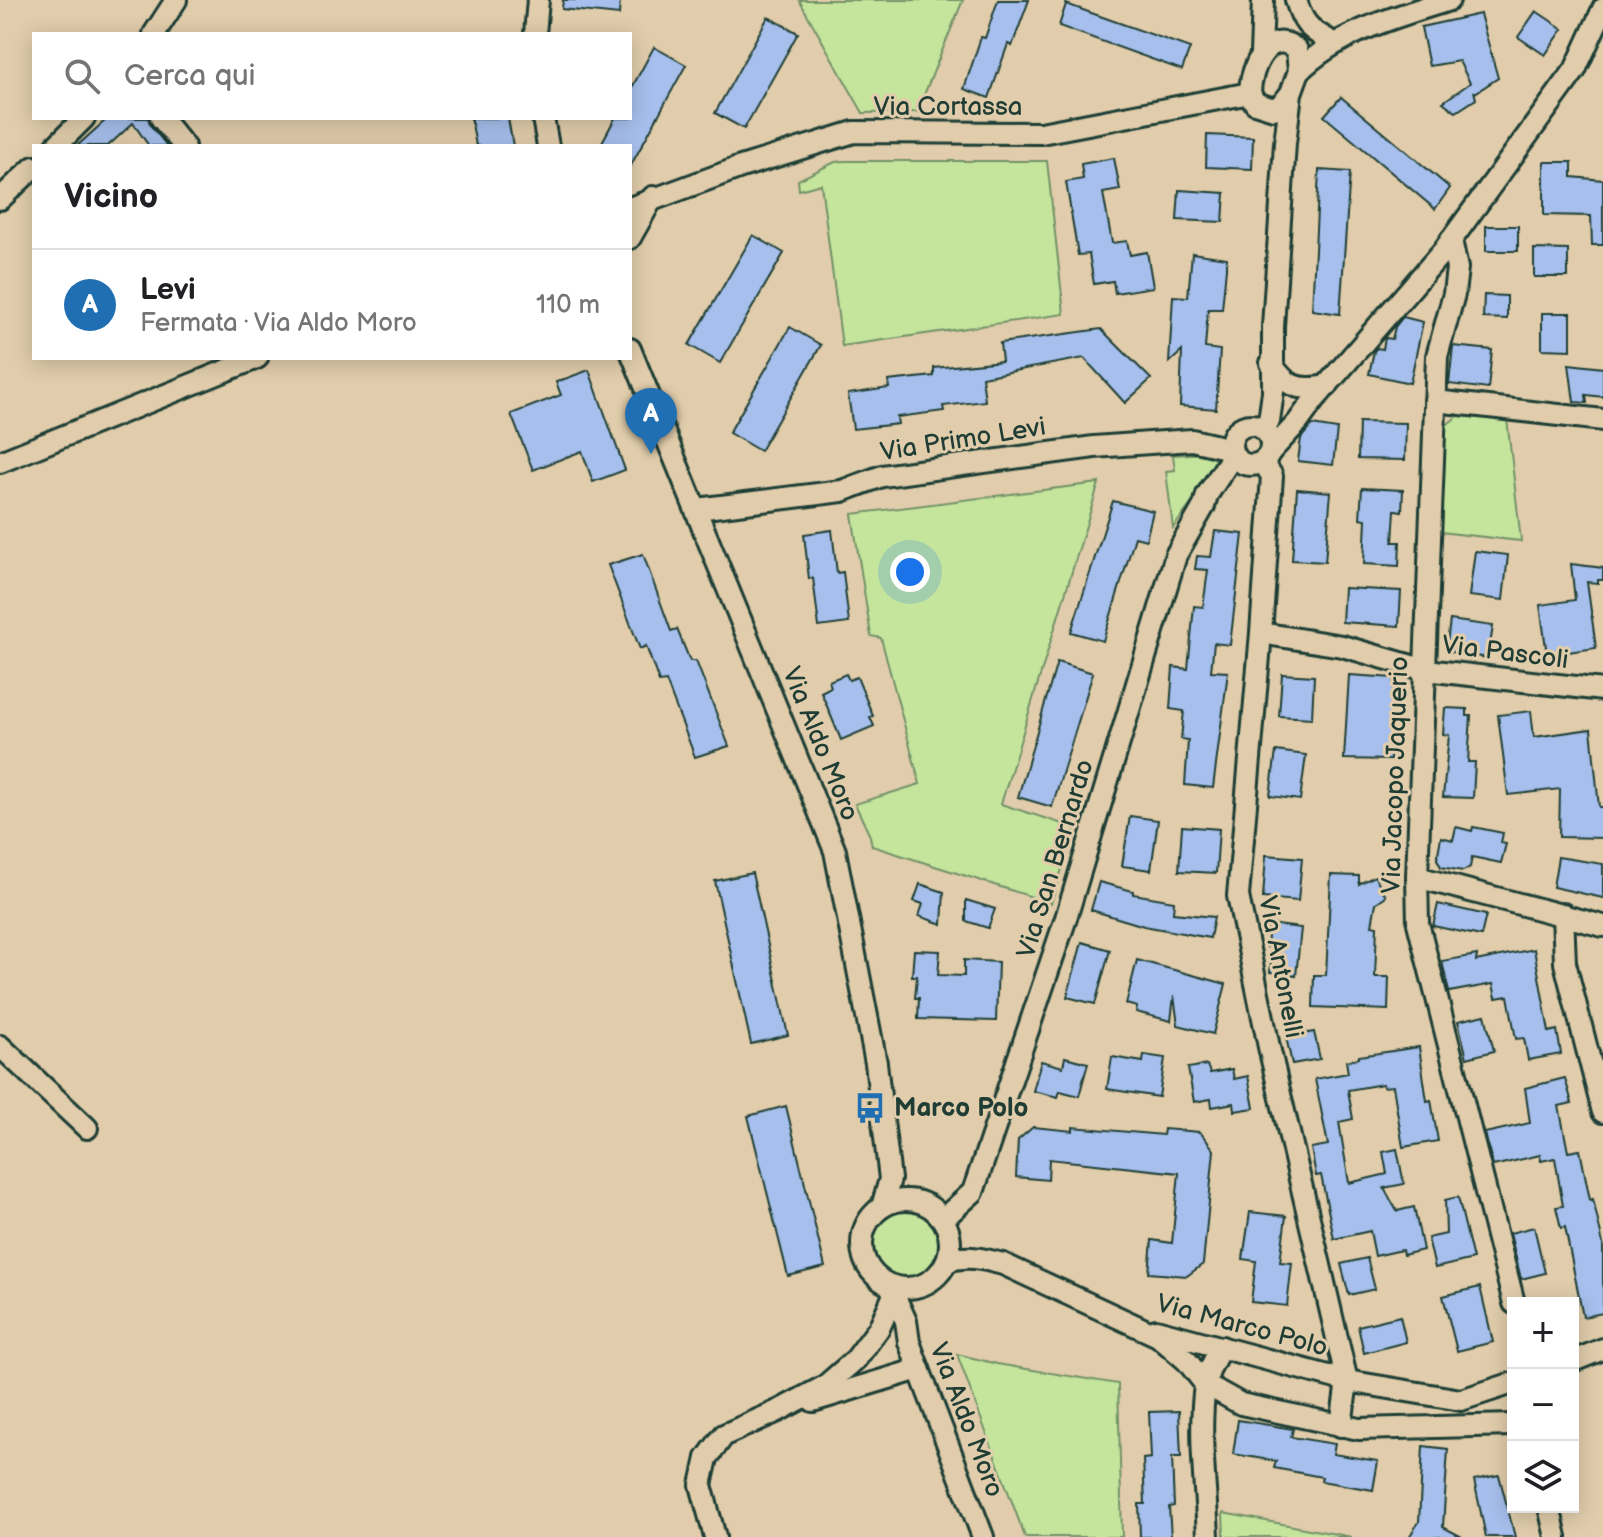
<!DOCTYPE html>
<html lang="it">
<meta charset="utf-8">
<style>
:root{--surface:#fff;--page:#f6f6f6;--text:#202124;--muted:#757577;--line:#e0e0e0;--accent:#1f6fb2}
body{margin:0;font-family:"Balsamiq Sans",sans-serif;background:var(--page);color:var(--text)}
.controls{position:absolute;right:24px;bottom:24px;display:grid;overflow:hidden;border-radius:0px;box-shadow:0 4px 20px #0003}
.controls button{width:72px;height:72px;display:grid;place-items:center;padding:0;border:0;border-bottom:2px solid var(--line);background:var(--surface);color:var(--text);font:40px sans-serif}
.you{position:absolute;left:910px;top:572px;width:28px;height:28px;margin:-20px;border:6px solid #fff;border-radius:50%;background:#1a73e8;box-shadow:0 0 0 12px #1a73e833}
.badge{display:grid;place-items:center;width:52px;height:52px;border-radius:50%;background:var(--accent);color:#fff;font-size:26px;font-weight:700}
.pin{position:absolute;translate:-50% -66px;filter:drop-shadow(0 2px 4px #0008)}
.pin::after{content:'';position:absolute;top:42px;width:28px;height:24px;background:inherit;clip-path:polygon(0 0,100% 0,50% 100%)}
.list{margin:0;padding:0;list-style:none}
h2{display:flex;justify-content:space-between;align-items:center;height:104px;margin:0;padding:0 32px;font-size:34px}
h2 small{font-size:26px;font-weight:400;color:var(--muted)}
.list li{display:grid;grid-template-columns:52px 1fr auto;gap:24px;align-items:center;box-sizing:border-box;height:112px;padding:0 32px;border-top:2px solid var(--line)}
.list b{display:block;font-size:30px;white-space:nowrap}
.list p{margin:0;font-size:26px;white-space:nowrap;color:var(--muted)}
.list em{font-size:26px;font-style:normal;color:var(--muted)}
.icon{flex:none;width:44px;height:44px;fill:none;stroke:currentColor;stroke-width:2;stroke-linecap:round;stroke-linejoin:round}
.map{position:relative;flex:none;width:1603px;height:1537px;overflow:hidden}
.search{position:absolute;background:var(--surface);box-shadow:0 4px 20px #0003;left:32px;top:32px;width:600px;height:88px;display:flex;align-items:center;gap:20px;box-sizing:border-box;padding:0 28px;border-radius:0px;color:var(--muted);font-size:30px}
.panel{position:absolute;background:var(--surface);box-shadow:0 4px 20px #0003;left:32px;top:144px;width:600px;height:216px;border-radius:0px}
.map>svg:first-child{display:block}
.green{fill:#c5e59d;stroke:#729168;stroke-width:2}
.building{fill:#a6bfec;stroke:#1f3d34;stroke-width:2}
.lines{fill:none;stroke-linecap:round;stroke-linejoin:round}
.street-casing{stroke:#1f3d34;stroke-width:26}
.street{stroke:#e1cdab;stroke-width:20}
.labels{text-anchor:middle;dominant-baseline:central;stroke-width:6;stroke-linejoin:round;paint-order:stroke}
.street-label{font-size:26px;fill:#1f3d34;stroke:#e1cdab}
.poi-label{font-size:26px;font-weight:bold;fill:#1f3d34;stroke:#e1cdab;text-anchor:start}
</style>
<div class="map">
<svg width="1603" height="1537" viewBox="0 0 1603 1537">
<rect width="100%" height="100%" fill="#e1cdab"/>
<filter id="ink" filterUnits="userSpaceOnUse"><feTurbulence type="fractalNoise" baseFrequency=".0125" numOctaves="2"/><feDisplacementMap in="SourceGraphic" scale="16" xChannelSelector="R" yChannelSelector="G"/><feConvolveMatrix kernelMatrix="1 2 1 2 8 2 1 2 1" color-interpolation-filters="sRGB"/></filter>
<g filter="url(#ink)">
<g class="green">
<polygon points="799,0 963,0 917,112 863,113"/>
<polygon points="844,161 1047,161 1064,314 842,346 821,184 799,190 798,180 835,162"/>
<polygon points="1458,416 1507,419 1521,541 1440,532 1445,426"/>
<polygon points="1207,453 1218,463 1218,468 1173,528 1166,471 1175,470 1173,455"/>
<polygon points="1099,483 1001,804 1075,828 1051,903 872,846 870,836 855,804 920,784 881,638 871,636 852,514"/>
<circle cx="906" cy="1244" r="33"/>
<polygon points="957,1354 997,1364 1118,1384 1122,1537 1025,1537"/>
<polygon points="1223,1513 1352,1537 1224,1537"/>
</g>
<g class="building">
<polygon points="563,0 620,0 619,15 562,9"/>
<polygon points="998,0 1029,0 1012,46 1008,44 989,98 964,89 981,37 985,38"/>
<polygon points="1066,4 1190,48 1182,70 1059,26"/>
<polygon points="1536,11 1563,29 1545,55 1518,37"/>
<polygon points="1480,14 1498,78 1475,93 1474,91 1476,99 1456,112 1443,102 1470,83 1459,61 1429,66 1421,27"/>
<polygon points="768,17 798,33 744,129 715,113"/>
<polygon points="654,47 686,65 630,167 630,146 600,146 615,118 630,118 630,91"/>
<polygon points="1341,97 1450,188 1435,209 1324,116"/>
<polygon points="108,118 148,118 151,126 167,146 149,146 133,123 108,146 77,146"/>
<polygon points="471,118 508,118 513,146 476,146"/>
<polygon points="1207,135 1253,137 1252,169 1206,167"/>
<polygon points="1114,158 1120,190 1103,193 1112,243 1127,241 1130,255 1147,252 1153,287 1115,293 1113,281 1094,284 1089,254 1078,255 1066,182 1083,179 1081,164"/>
<polygon points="1544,162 1572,162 1572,177 1603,180 1603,245 1592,245 1591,216 1544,215"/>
<polygon points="1319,170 1350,172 1340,314 1312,310"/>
<polygon points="1179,190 1225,193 1223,222 1177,220"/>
<rect x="1486" y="226" width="32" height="25"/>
<polygon points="753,235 784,253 720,363 689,345"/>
<polygon points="1534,249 1568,250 1568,277 1534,277"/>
<polygon points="1192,253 1227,258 1222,309 1208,309 1205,348 1220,350 1216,409 1180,406 1182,351 1169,363 1173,296 1188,297"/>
<polygon points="1484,295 1507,296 1507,319 1483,318"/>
<polygon points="1542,313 1571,313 1571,350 1542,349"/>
<polygon points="1403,317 1423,322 1410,383 1369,374 1374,351 1377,348 1383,349 1385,338 1392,339 1395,327"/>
<polygon points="790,327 821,345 760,451 729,433"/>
<polygon points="1101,329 1151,379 1125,403 1084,358 982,377 985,401 943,406 944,411 897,417 898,424 853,429 848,394 889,388 888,381 934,376 934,368 1002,361 1000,343"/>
<polygon points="1453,346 1492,350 1488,389 1449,384"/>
<polygon points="1569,364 1603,368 1603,397 1586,395 1587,403 1574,402"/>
<polygon points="589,370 625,470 593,482 582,451 533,470 511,414 561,395 556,382"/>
<polygon points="1359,422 1406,423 1405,460 1358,459"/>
<polygon points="1312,425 1337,429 1333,465 1298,461 1301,438"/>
<polygon points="1362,488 1403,490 1402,511 1395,510 1393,542 1400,542 1399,566 1364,564 1366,519 1360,518"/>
<polygon points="1297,489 1331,492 1325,562 1292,560"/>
<polygon points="1113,501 1153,511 1146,540 1135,537 1103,641 1071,632"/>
<polygon points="832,530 837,573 843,572 849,623 819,627 813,578 809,579 804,534"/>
<polygon points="1215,531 1243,534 1230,645 1214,643 1211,671 1228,672 1213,788 1185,785 1188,740 1181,739 1184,711 1170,709 1173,667 1188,669 1194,606 1203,607 1208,570 1195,569 1197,556 1211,557"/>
<polygon points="1475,551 1508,555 1503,600 1469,596"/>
<polygon points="643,554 671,631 677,629 690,661 696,661 729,746 695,757 666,681 659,682 646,646 640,649 608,565"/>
<polygon points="1571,564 1603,568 1603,580 1598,580 1598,583 1587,582 1596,648 1547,655 1540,605 1575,600"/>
<polygon points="1344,588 1401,591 1399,626 1342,622"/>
<polygon points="1450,620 1493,626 1488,658 1446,651"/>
<polygon points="1057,662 1093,673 1052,807 1018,797"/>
<polygon points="846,674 849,680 857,677 873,716 870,717 874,726 841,740 821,692 831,687 829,681"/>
<polygon points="1282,674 1314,676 1312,718 1279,716"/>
<polygon points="1349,675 1394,678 1390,760 1344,759"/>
<polygon points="1445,708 1467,709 1467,716 1471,716 1468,762 1475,762 1473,798 1443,797 1449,735 1443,734"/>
<polygon points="1531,711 1534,737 1591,729 1599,807 1603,807 1603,838 1559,837 1560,789 1508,795 1498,715"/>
<polygon points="1276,751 1306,755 1300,800 1270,796"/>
<polygon points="1130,816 1158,820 1151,870 1122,866"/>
<polygon points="1182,826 1219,829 1216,873 1179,871"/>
<polygon points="1456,827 1472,831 1473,827 1503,833 1501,843 1506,844 1501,863 1472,857 1470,867 1463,871 1441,867 1437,859 1441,837 1453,840"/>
<polygon points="1266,855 1302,858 1298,901 1263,898"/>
<polygon points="1558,857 1603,864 1603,898 1553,887"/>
<polygon points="752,873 788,1035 751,1044 715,881"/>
<polygon points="1331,875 1359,876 1359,884 1375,876 1386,896 1376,903 1372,925 1377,926 1375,977 1389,977 1388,1010 1313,1007 1314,975 1326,975"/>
<polygon points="1099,882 1133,891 1133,894 1174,901 1173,913 1214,917 1210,938 1144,926 1091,910"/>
<polygon points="920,884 944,892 942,924 919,916 923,904 914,901"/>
<polygon points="966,900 995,909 988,928 966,921"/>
<polygon points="1438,904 1486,915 1481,936 1433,926"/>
<polygon points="1269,924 1301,928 1296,976 1270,972 1273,947 1267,947"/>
<polygon points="1082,942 1110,950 1095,1004 1067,997"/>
<polygon points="1534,949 1549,1032 1557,1030 1561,1054 1528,1060 1524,1038 1516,1039 1508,996 1496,998 1493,984 1449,992 1442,961 1477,955 1476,961"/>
<polygon points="914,950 940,951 938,975 964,976 964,960 998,962 996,1021 918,1019 919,998 915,998 917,976 912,976"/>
<polygon points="1137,960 1226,984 1213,1034 1178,1025 1174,996 1171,1021 1136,1012 1137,1007 1126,1004"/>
<polygon points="1485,1015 1494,1051 1467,1058 1458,1021"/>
<polygon points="1314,1032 1320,1059 1292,1064 1286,1037"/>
<polygon points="1419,1047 1427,1101 1431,1100 1438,1141 1403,1147 1393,1086 1383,1087 1383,1084 1348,1090 1353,1119 1339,1122 1349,1183 1387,1174 1383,1152 1397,1149 1404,1184 1384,1188 1397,1211 1414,1207 1423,1250 1403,1255 1402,1250 1375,1256 1370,1231 1334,1239 1321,1175 1316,1176 1311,1148 1328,1145 1315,1079 1348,1073 1346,1061 1359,1058 1359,1056"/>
<polygon points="1144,1055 1165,1058 1159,1097 1107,1089 1112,1057 1143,1062"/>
<polygon points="1065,1057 1088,1063 1079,1096 1060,1091 1058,1097 1033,1091 1041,1061 1063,1067"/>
<polygon points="1207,1065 1210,1073 1232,1069 1234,1079 1248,1076 1254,1108 1235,1111 1234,1103 1212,1107 1211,1099 1194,1102 1188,1068"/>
<polygon points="1565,1078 1572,1103 1559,1106 1568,1152 1580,1150 1590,1200 1593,1199 1603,1244 1603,1313 1583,1317 1565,1227 1561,1228 1556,1207 1563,1206 1555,1158 1541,1161 1540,1155 1493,1166 1485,1133 1530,1123 1525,1088"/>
<polygon points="786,1106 825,1267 788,1276 748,1116"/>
<polygon points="1033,1127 1073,1131 1073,1127 1163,1135 1164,1129 1200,1132 1214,1150 1203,1264 1187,1276 1149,1273 1152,1240 1172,1243 1179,1173 1049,1159 1048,1180 1016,1177 1018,1140"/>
<polygon points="1458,1197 1473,1259 1435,1268 1428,1238 1446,1234 1445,1200"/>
<polygon points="1250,1212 1286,1216 1280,1262 1292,1263 1287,1306 1251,1302 1256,1261 1243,1259"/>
<polygon points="1534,1227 1545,1273 1521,1279 1510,1233"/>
<polygon points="1367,1258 1375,1289 1349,1295 1341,1264"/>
<polygon points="1480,1287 1493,1342 1457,1351 1443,1296"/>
<polygon points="1400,1316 1406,1342 1364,1353 1358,1326"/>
<polygon points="1179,1411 1181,1457 1172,1457 1174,1506 1169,1507 1171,1537 1140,1537 1139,1504 1145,1504 1143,1459 1151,1458 1149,1412"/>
<polygon points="1238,1420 1293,1429 1291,1437 1335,1444 1333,1454 1378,1461 1373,1490 1321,1481 1322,1477 1274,1468 1276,1461 1233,1454"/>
<polygon points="1423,1446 1448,1449 1443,1527 1462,1537 1409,1537 1419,1522"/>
<polygon points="1499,1475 1515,1537 1486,1537 1474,1480"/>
</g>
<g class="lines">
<defs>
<g id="street">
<path d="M1296,0C1302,21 1308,29 1327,39"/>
<polyline points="154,34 176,0"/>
<polyline points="535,34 538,0"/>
<polyline points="1261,54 1263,0"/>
<path d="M1299,71C1340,31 1396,17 1449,0"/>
<polyline points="161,118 184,146"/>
<polyline points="543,118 548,146"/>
<polyline points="56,146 84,118"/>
<polyline points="0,199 34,167"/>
<polyline points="630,208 741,167 854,132 1041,133 1250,93"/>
<polyline points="630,238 653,197"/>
<polyline points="1451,240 1457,268 1454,294 1437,356 1417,877 1418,923 1514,1303"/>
<polyline points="630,349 835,851 876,1063 890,1179 882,1207"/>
<path d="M1271,363C1287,388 1299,391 1327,386"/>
<polyline points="1435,401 1603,420"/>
<circle cx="1251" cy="445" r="20"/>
<path d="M1265,430L1269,421L1273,392V327L1285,143L1291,93L1299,71L1297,50C1269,25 1250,69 1250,93L1255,103L1274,109L1283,103L1291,93"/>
<polyline points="1271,451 1298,422 1314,400 1444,250 1575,70 1603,9"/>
<polyline points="0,462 257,358"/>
<polyline points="1263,462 1272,476 1261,633 1238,896 1269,1047 1347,1381 1341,1426"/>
<polyline points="697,509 842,491 882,476 1094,447 1192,440 1231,449"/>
<polyline points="1261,633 1342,646 1426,670 1603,690"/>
<polyline points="1417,877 1603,926"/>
<polyline points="1563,914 1565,963 1603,1112"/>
<polyline points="0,1046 87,1128"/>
<circle cx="906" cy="1244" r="44"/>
<polyline points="943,1219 973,1192 1066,918 1176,555 1204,506 1207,495 1228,463 1232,452"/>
<path d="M946,1262C965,1254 984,1259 1003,1264L1158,1336L1187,1361L1205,1384L1241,1404L1359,1429L1513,1425"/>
<polyline points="892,1290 906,1321 909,1342 919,1369 983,1537"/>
<polyline points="1156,1330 1347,1381 1461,1400 1513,1383"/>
<polyline points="1573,1361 1603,1349"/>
<polyline points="813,1401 919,1369"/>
<polyline points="1549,1507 1556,1537"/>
<polyline points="715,1537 701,1485 707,1458 724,1435 778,1411 825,1386 856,1359 879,1328 894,1295"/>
<path d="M1208,1537C1206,1488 1198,1435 1205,1386C1207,1372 1214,1359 1222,1347"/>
</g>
</defs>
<use href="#street" class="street-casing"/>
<use href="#street" class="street"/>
</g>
</g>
<defs>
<symbol id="bus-bare" viewBox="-9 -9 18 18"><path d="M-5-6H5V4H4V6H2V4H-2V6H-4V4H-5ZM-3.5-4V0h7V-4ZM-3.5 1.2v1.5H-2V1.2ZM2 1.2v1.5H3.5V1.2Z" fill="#1f6fb2" stroke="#e1cdab" stroke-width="2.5" paint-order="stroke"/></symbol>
</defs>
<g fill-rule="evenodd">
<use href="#bus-bare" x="848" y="1086" width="44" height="44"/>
</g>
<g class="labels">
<g class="street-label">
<text x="948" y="107">Via Cortassa</text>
<text transform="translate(963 440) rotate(-9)">Via Primo Levi</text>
<text transform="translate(1505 653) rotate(7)">Via Pascoli</text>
<text transform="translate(820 744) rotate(68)">Via Aldo Moro</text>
<text transform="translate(1396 775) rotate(-88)">Via Jacopo Jaquerio</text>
<text transform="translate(1056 859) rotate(-73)">Via San Bernardo</text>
<text transform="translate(1280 967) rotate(79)">Via Antonelli</text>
<text transform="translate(1242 1326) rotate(15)">Via Marco Polo</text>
<text transform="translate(966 1420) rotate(69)">Via Aldo Moro</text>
</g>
<g class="poi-label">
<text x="894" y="1108">Marco Polo</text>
</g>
</g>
</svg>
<div class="controls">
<button>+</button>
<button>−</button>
<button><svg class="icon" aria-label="layers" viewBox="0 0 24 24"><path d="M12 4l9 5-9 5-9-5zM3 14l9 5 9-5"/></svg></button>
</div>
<div class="you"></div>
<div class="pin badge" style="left:651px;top:454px">A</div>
<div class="search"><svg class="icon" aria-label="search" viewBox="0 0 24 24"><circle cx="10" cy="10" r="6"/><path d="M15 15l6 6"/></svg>Cerca qui</div>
<section class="panel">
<h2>Vicino<small></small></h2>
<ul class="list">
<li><span class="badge">A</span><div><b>Levi</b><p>Fermata · Via Aldo Moro</p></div><em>110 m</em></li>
</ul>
</section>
</div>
